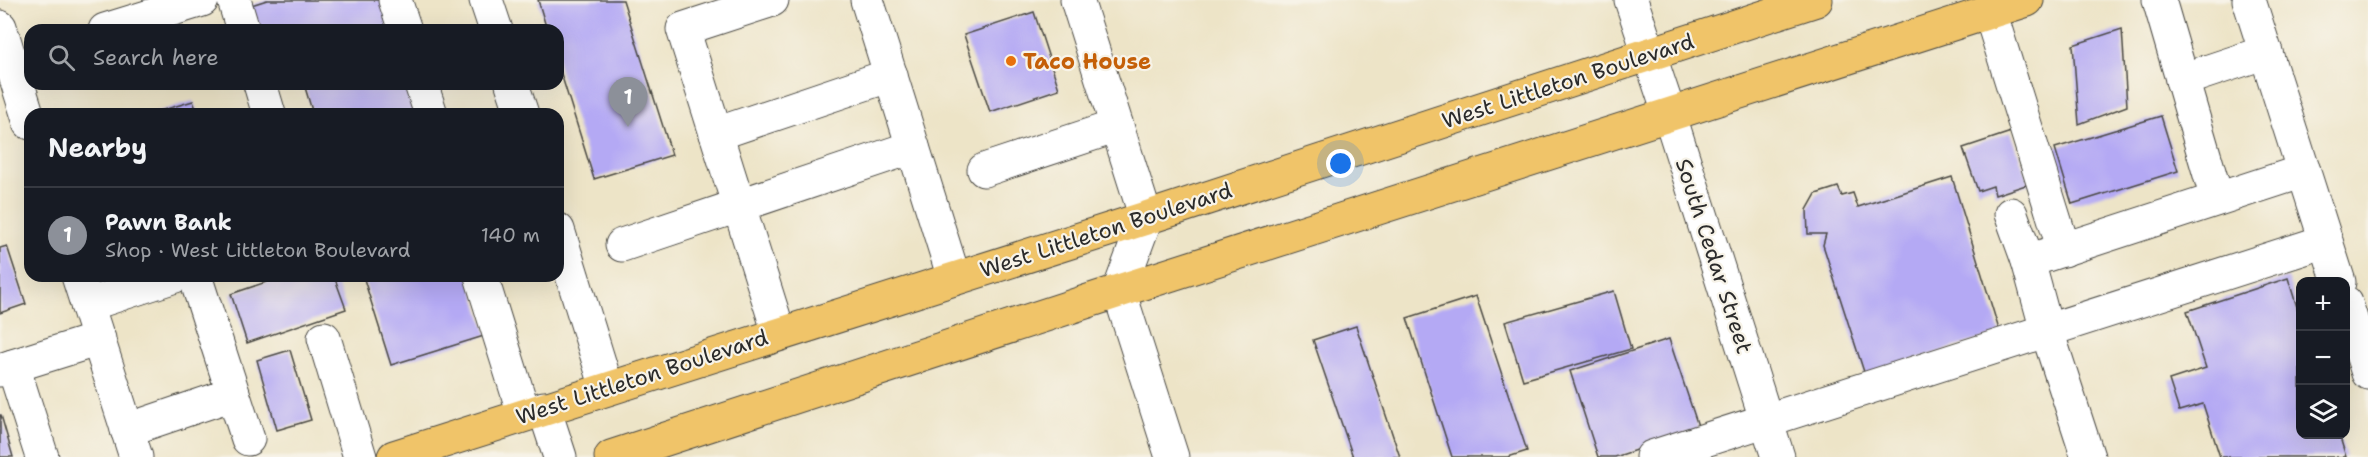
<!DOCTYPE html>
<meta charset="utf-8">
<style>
:root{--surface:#171b24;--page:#20242c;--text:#f1f3f6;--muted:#9ea1a6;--line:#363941;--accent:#8c9099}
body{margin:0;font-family:"Shantell Sans",sans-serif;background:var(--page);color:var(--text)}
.controls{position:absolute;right:18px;bottom:18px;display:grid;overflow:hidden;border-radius:12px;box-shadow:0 6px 24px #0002}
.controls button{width:54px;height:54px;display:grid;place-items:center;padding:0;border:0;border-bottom:2px solid var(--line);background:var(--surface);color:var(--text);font:30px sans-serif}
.you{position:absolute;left:1341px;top:164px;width:21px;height:21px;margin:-15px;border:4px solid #fff;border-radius:50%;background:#1a73e8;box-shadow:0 0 0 9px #1a73e833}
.badge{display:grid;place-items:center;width:39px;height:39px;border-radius:50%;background:var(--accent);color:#fff;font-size:20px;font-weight:700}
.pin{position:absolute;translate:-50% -50px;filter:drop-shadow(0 2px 3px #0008)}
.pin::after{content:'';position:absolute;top:32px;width:21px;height:18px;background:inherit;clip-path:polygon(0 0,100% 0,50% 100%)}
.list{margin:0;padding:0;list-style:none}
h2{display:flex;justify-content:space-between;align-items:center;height:78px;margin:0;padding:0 24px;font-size:26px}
h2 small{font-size:20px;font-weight:400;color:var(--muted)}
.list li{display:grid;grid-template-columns:39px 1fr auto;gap:18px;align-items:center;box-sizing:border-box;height:96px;padding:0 24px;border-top:2px solid var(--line)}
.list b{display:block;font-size:22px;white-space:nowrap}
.list p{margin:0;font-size:20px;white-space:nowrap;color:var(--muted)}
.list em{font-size:20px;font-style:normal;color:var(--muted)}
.icon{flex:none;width:33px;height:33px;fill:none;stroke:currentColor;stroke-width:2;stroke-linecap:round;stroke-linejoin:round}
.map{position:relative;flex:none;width:2368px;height:457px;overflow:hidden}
.search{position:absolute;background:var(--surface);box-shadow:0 6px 24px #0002;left:24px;top:24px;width:540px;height:66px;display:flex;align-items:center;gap:15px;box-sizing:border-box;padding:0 21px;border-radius:18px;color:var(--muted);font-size:22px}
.panel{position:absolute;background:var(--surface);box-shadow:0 6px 24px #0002;left:24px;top:108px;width:540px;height:174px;border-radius:18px}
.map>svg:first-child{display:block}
.building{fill:#b4a9f4}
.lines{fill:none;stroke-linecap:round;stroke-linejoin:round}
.minor-casing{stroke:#484742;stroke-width:35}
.major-casing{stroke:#484742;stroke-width:35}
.minor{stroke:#fff;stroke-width:33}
.major{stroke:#f0c469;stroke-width:33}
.food-dot{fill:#e8710a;stroke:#f7f3e8;stroke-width:2}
.labels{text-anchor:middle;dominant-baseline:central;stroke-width:4.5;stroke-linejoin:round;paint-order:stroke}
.food-label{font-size:22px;font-weight:bold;fill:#c56008;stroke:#f7f3e8;text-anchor:start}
.street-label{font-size:22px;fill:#2b2b2b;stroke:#f7f3e8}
</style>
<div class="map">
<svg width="2368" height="457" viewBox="0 0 2368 457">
<rect width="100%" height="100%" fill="#f7f3e8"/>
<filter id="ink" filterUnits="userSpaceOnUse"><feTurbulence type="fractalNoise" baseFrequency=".0167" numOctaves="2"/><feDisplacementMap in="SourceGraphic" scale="12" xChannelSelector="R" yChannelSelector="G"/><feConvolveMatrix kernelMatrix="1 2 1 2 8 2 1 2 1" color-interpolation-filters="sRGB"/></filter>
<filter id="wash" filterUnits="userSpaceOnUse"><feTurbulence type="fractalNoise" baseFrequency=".008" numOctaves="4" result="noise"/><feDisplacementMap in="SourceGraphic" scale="24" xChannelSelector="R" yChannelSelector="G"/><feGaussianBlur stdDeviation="1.35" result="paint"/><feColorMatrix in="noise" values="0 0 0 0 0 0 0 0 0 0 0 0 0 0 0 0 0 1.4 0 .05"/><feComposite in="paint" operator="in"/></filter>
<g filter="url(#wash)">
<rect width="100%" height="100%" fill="#ede4c7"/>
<g id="blocks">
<g class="building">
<polygon points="267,0 384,0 393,30 249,30 242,8"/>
<polygon points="538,0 623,0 672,155 594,179 558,64 558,30 547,30"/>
<polygon points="1034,12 1059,89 990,112 964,35"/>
<polygon points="2122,29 2127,106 2079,124 2073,45"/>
<polygon points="304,84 410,84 419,114 313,114"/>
<polygon points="193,101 198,114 153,114 153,113"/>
<polygon points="2161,116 2178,171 2072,204 2055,148"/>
<polygon points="2011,132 2029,184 1995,195 1993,186 1978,191 1963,148"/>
<polygon points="1952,177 2000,333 1865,375 1823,245 1826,234 1808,234 1807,210 1816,194 1838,187 1842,196 1853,193 1858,207"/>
<polygon points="7,246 26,304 0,313 0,248"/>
<polygon points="284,276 334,276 346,309 247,343 231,294"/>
<polygon points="363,276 469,276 487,335 391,365"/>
<polygon points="2288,278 2300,317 2300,434 2339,434 2346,457 2220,457 2203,404 2179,411 2169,380 2206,368 2187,311"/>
<polygon points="1614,291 1631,349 1523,380 1505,322"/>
<polygon points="1476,296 1527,451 1508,457 1452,457 1407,318"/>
<polygon points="1356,326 1400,457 1353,457 1313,340"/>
<polygon points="1669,339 1699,429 1615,457 1598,457 1570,371"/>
<polygon points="290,350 311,420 277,430 257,360"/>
<polygon points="0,415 1,415 13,457 0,457"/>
</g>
</g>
</g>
<g filter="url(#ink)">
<use href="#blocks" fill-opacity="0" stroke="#484742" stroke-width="1.5"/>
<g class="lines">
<defs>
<g id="minor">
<polyline points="234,0 243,30"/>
<polyline points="395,0 405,30"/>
<polyline points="486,0 496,30"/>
<polyline points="772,0 683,29 779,333"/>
<polyline points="867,0 954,278"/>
<polyline points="1077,0 1146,218 1119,291 1172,457"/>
<polyline points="1631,0 1669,113 1778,457"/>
<polyline points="2159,0 2217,199"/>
<polyline points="2249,0 2339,282"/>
<polyline points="1990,12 2064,250"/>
<polyline points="0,27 30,123"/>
<polyline points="105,30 202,0"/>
<polyline points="2182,80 2266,52"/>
<polyline points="260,84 269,114"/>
<polyline points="421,84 431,114"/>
<polyline points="512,84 522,114"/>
<polyline points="716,134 891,75"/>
<polyline points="984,170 1117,126"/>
<polyline points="2011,214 2028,261"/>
<polyline points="558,230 607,388"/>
<polyline points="622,245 913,147"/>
<polyline points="78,276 136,457"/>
<polyline points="195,276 248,439"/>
<polyline points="481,276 524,414"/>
<polyline points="2346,303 2368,373"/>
<polyline points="87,305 175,276"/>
<polyline points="324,338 360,457"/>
<polyline points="13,366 42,457"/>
<polyline points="0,370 99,339"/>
<polyline points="544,408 560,457"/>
<polyline points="127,430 233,394"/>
<polyline points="1652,457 2326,241"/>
<polyline points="2088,457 2047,331 2028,261 2304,171"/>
</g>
<g id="major">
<polyline points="394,457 1146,218 1816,0"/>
<polyline points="611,457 1119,291 2027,0"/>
</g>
</defs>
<use href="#minor" class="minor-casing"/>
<use href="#major" class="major-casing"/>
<use href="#minor" class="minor"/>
<use href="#major" class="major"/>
</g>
</g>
<circle class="food-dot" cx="1011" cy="61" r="6"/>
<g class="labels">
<g class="food-label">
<text x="1023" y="61">Taco House</text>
</g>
<g class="street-label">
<text transform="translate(1568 81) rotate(-18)">West Littleton Boulevard</text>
<text transform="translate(1106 230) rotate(-18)">West Littleton Boulevard</text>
<text transform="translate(1714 256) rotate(72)">South Cedar Street</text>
<text transform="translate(642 377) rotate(-18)">West Littleton Boulevard</text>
</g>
</g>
</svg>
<div class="controls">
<button>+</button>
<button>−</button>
<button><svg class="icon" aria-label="layers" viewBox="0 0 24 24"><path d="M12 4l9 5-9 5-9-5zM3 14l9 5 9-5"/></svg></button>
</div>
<div class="you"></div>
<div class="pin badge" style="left:628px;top:127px">1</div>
<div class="search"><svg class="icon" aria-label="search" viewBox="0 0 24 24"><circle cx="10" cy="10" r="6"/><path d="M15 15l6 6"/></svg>Search here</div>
<section class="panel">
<h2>Nearby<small></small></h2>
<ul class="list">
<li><span class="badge">1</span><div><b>Pawn Bank</b><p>Shop · West Littleton Boulevard</p></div><em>140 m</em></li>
</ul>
</section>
</div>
